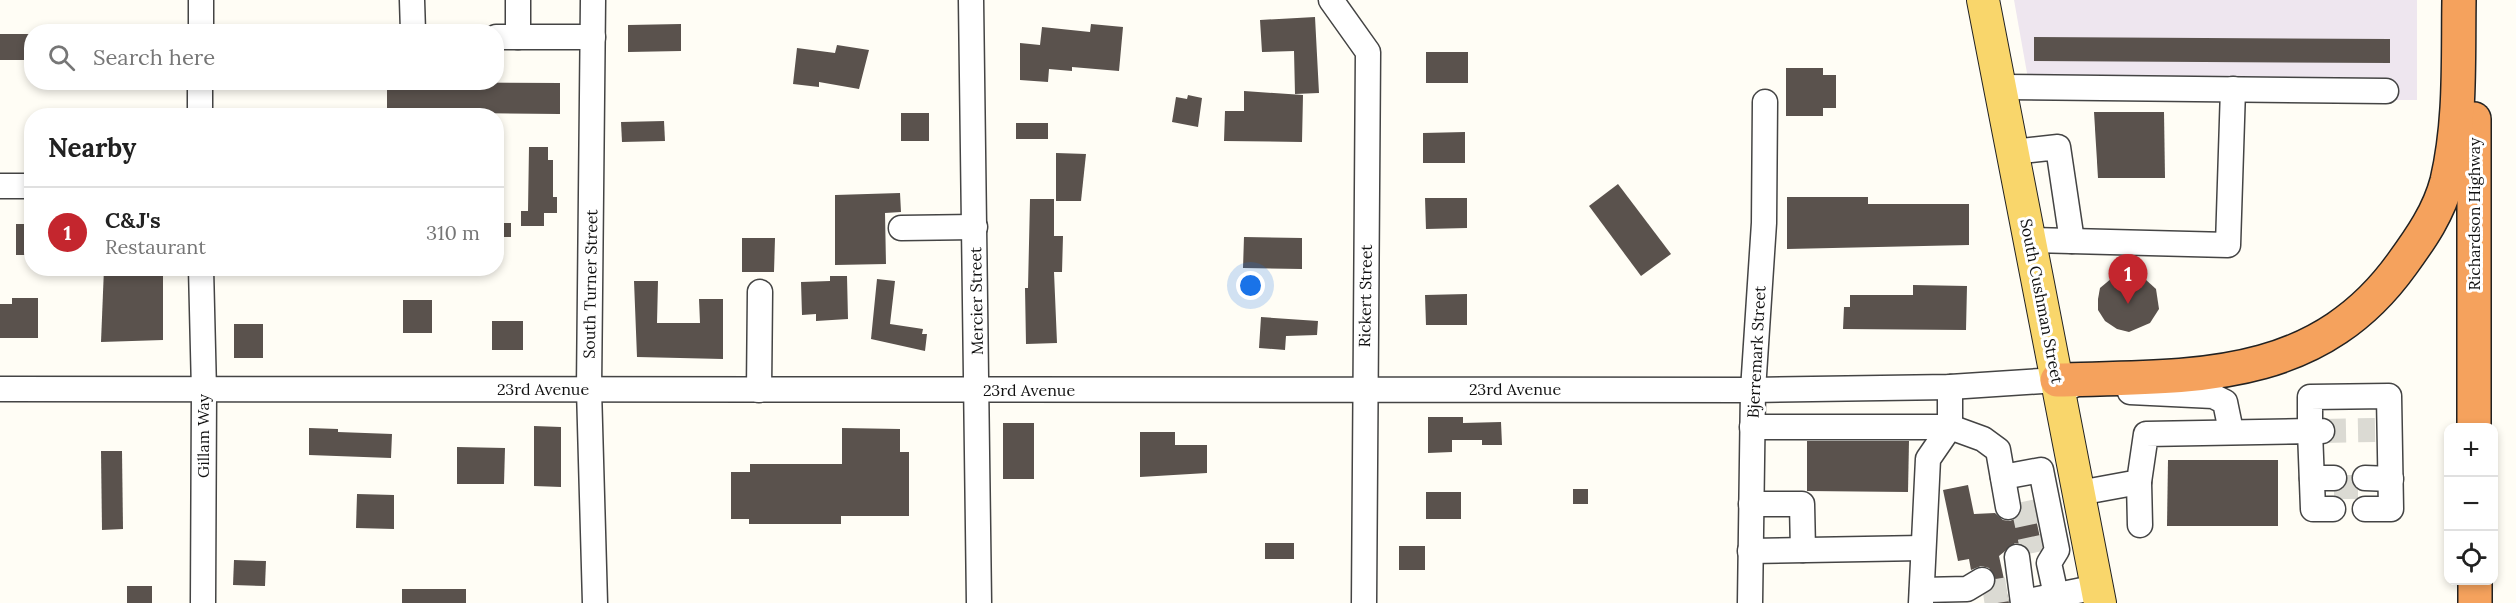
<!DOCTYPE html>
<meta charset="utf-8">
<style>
:root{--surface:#fff;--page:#f6f6f6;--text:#222;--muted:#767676;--line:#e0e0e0;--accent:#c4262e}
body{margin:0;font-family:Lora,serif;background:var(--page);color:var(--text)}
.controls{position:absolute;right:18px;bottom:18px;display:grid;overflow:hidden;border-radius:12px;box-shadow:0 3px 9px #0003}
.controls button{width:54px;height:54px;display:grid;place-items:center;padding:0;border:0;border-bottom:2px solid var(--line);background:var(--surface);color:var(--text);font:30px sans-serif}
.you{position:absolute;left:1251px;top:286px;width:21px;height:21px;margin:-15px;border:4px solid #fff;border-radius:50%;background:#1a73e8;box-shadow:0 0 0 9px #1a73e833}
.badge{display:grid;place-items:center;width:39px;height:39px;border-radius:50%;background:var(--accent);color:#fff;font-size:20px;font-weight:700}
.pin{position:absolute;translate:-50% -50px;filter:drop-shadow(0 2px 3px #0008)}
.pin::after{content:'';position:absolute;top:32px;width:21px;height:18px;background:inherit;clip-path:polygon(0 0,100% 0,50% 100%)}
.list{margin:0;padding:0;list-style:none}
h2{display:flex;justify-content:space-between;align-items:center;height:78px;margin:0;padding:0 24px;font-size:26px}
h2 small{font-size:20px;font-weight:400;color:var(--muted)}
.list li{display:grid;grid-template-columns:39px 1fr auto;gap:18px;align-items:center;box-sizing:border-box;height:90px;padding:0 24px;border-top:2px solid var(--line)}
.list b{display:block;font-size:22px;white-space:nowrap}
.list p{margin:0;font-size:20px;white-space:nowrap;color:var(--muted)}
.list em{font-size:20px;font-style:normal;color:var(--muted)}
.icon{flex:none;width:33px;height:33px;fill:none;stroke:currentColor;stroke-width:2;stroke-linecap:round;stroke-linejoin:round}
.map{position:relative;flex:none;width:2516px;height:603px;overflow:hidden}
.search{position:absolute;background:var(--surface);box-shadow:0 3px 9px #0003;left:24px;top:24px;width:480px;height:66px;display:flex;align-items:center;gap:15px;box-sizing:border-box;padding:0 21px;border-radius:24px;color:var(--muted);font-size:22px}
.panel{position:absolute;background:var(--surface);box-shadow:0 3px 9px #0003;left:24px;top:108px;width:480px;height:168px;border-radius:24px}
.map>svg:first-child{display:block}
.industrial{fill:#eee6ef}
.building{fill:#5a524d}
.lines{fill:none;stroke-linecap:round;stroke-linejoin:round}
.minor-tunnel{stroke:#dbdad3;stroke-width:24;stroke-dasharray:24 12;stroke-linecap:butt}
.minor-casing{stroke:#444;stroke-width:27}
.major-casing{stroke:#222;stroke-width:34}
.highway-casing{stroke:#222;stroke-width:36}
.minor{stroke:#fff;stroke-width:24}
.major{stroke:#f9d66b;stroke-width:32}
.highway{stroke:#f5a25d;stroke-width:33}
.labels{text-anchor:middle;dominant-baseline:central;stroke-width:6;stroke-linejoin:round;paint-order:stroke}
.street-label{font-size:16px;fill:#111;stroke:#fff}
</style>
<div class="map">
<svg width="2516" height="603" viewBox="0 0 2516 603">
<rect width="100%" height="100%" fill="#fffdf5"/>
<polygon class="industrial" points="2014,0 2417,0 2417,100 2032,101"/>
<g class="building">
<polygon points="1315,17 1319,93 1295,94 1294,51 1262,52 1260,20"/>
<polygon points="681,24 681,51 628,52 628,25"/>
<polygon points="1091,24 1123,27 1119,71 1072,67 1072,71 1049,69 1048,82 1020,80 1020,43 1040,45 1042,27 1090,32"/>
<rect x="0" y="34" width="32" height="26"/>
<polygon points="2034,37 2390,39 2390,63 2034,61"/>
<polygon points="837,45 869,50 859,89 819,82 819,87 793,84 797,48 835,53"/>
<rect x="1426" y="52" width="42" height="31"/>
<polygon points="1786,68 1823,68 1823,75 1836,75 1836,108 1823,108 1823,116 1786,116"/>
<polygon points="387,82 560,83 560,114 387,112"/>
<polygon points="1244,91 1303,95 1302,142 1224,141 1225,111 1244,111"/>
<polygon points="1188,95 1202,98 1198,127 1172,122 1176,97 1187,99"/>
<polygon points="2094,112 2164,112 2165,178 2098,178"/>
<rect x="901" y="113" width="28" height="28"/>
<polygon points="664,121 665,141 622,142 621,122"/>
<rect x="1016" y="123" width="32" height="16"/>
<polygon points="1465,132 1465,163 1423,163 1423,133"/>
<polygon points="529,147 548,147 548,160 553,160 553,197 557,197 557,213 544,213 544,226 521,226 521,211 528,211"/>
<polygon points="1056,153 1086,154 1081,201 1056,201"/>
<polygon points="1618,184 1671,254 1641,276 1589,206"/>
<polygon points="900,193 901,212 885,213 886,264 835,265 835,195"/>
<polygon points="1787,197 1868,197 1868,204 1969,204 1969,245 1787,249"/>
<polygon points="1425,198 1467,198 1467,228 1426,229"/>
<polygon points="1030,199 1054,199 1054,236 1063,236 1062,272 1054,272 1057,343 1026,344 1025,288 1028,288"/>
<rect x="496" y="223" width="15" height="14"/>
<rect x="16" y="224" width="16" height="31"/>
<polygon points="1244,237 1302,238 1302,269 1243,268"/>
<polygon points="742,238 775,238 774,272 742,272"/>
<polygon points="104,268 163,268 163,340 101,342"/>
<polygon points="830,276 847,276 848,319 816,321 816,314 802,315 801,282 830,281"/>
<polygon points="2112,278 2145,279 2156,289 2159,309 2150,323 2129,332 2117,329 2105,321 2098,310 2098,299 2100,288"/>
<polygon points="877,279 895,281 890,324 923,329 922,334 927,334 925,351 871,339"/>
<polygon points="634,281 658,281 657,323 700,323 699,299 723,299 723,359 637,357"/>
<polygon points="1913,285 1967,286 1966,330 1843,329 1844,307 1850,307 1850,295 1913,295"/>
<polygon points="1467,294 1467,325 1426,325 1425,295"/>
<polygon points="12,298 38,298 38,338 0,338 0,304 12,304"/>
<rect x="403" y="300" width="29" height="33"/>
<polygon points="1261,317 1318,321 1317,335 1286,336 1285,350 1259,348"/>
<rect x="492" y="321" width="31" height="29"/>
<rect x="234" y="324" width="29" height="34"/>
<polygon points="1428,417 1463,417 1463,423 1501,422 1502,445 1482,445 1482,440 1452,440 1452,452 1428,453"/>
<rect x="1003" y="423" width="31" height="56"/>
<polygon points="534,426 561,427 561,487 534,486"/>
<polygon points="309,428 338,429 338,432 392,434 391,458 309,455"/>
<polygon points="842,428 900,429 900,452 909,452 909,516 841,516 841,524 749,524 749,519 731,519 731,472 750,472 750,464 842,464"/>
<polygon points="1140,432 1175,432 1175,445 1207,445 1207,473 1140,477"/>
<polygon points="1807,441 1909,441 1908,492 1807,491"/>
<polygon points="457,447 505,448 504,484 457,484"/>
<polygon points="101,451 122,451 123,529 102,530"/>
<polygon points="2168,460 2278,460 2278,526 2167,526"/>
<polygon points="1968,485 1974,514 1995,513 2003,520 2010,521 2018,517 2022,507 2033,505 2042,547 2029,550 2023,544 2015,543 1999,556 2009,603 1990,603 1987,593 1994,587 1996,580 1989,568 1981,566 1971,570 1969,559 1958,561 1943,490"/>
<rect x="1573" y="489" width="15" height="15"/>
<rect x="1426" y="492" width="35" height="27"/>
<polygon points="357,494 394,495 394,529 356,528"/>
<rect x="1265" y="543" width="29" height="16"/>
<rect x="1399" y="546" width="26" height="24"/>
<polygon points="234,560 266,561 265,586 233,585"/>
<rect x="127" y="586" width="25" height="17"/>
<rect x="402" y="589" width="64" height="14"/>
</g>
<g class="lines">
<g class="minor-tunnel">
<polyline points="2322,431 2375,430"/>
<polyline points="2334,487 2365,487"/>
<polyline points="2022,502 2033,553"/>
<polyline points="1983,593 2010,589"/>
</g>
<defs>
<g id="minor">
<polyline points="412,0 413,32"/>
<polyline points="518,0 518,37"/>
<polyline points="593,0 589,389 595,603"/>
<polyline points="971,0 979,603"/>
<polyline points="1331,0 1368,52 1364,603"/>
<polyline points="201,32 201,0"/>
<polyline points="496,37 593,37"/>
<polyline points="2001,87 2386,91"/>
<polyline points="200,116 200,82"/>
<polyline points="2013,152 2058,147 2072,241"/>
<polyline points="0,186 32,186"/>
<polyline points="901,228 975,227"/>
<polyline points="2030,240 2228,245 2233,89"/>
<polyline points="201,268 204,391 203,603"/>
<polyline points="0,389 1753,390 1950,387 2057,380 2072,386"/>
<polyline points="759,390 760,292"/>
<polyline points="2130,392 2213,396 2225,402 2231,431"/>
<polyline points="1752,427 1950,427 1983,439 1998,450 2008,507"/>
<polyline points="2322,431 2310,431 2310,397 2389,396 2391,509 2365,509"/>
<polyline points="2003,477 2041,470 2057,550 2049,563 2056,595"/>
<polyline points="2312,478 2334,478"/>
<polyline points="2365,478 2391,479"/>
<polyline points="2139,482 2140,525"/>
<polyline points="2079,493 2139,482 2146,434 2310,431 2313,509 2333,509"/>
<polyline points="1751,504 1802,504 1803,550"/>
<polyline points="1750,551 1922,548"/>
<polyline points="2017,557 2023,603"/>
<polyline points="1922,590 1967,589 1982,580"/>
<polyline points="2023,602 2097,587"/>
<polyline points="1750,603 1753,390 1764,223 1765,102"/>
<polyline points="1921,603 1928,459 1950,427 1950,387"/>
</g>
<polyline id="major" points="1983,0 2100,603"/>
<g id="highway">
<polyline points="2474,119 2474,428"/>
<path d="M2057,380C2190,376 2315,385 2402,264C2421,238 2439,212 2447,181C2461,121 2458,61 2459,0"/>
<polyline points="2475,580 2475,603"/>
</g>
</defs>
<use href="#minor" class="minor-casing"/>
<use href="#major" class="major-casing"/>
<use href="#highway" class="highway-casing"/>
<use href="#minor" class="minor"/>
<use href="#major" class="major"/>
<use href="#highway" class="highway"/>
</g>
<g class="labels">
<g class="street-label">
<text transform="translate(2474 214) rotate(-90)">Richardson Highway</text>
<text transform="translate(590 284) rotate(-89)">South Turner Street</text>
<text transform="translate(1365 296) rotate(-89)">Rickert Street</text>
<text transform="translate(976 301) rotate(-91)">Mercier Street</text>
<text transform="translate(2042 301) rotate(79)">South Cushman Street</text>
<text transform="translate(1756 352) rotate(-87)">Bjerremark Street</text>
<text x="543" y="389">23rd Avenue</text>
<text x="1515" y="389">23rd Avenue</text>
<text x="1029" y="390">23rd Avenue</text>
<text transform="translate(203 436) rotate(-90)">Gillam Way</text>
</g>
</g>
</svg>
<div class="controls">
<button>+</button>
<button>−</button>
<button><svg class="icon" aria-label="locate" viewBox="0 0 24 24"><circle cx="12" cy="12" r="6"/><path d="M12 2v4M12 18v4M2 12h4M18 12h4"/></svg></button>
</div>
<div class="you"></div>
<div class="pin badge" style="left:2128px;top:304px">1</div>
<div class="search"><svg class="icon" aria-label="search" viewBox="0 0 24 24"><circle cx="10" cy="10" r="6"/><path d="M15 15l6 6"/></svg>Search here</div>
<section class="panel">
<h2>Nearby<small></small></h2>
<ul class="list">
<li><span class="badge">1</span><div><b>C&amp;J's</b><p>Restaurant</p></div><em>310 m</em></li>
</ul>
</section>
</div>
